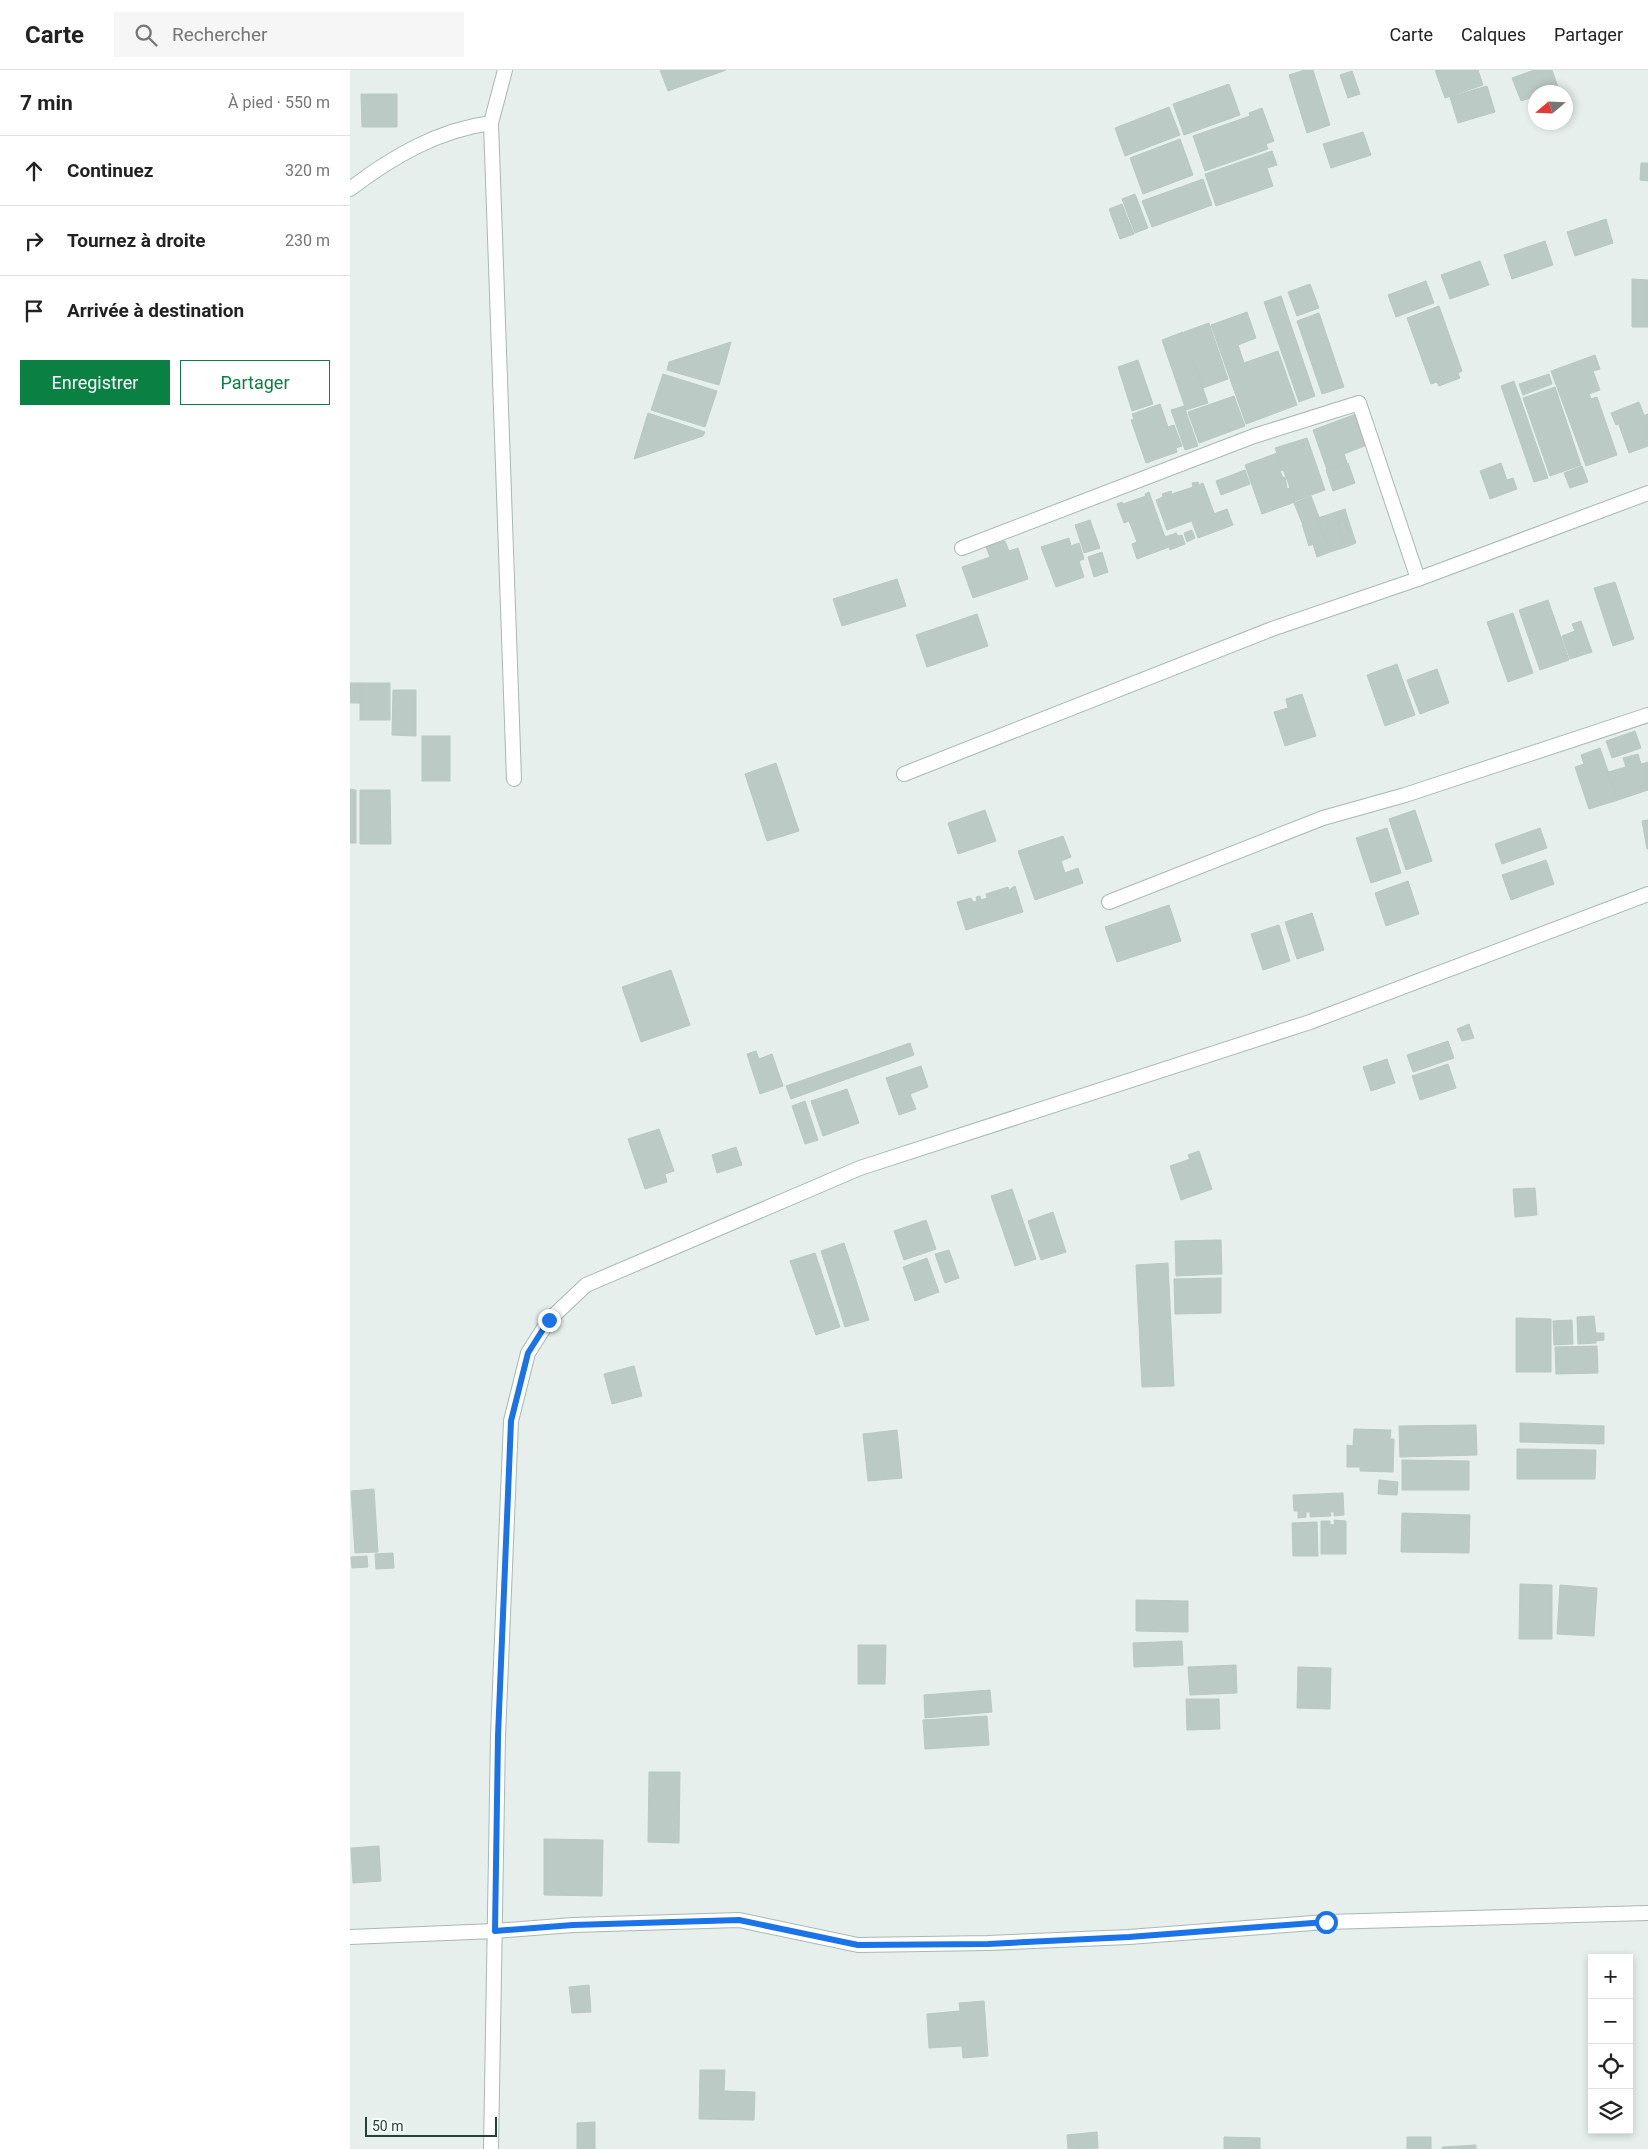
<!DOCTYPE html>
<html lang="fr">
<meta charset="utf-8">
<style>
:root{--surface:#fff;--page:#f6f6f6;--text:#222;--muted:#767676;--line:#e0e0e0;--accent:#0b8043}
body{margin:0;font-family:Roboto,sans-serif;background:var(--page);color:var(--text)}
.controls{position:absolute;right:15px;bottom:15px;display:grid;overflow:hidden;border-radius:0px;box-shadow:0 2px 8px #0003}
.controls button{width:45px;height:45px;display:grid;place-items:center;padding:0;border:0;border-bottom:1px solid var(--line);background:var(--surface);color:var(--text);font:25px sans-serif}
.compass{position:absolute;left:1178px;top:15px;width:45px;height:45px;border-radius:50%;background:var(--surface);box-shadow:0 2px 8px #0003;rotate:251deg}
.scale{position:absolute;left:15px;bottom:12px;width:132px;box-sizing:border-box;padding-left:5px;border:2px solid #24423a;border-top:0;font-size:14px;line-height:18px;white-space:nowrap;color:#24423a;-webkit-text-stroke:4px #f7fbf9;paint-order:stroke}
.stop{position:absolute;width:15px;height:15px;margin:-11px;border:4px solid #1a73e8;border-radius:50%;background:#fff}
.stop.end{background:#1a73e8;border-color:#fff;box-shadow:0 1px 5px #0008}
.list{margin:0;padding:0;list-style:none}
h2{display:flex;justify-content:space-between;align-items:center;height:65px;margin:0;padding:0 20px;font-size:21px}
h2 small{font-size:16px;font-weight:400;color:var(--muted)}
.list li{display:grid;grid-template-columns:32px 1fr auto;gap:15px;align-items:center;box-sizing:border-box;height:70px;padding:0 20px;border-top:1px solid var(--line)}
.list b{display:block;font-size:19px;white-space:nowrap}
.list em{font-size:16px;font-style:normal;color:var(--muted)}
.actions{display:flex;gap:10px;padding:15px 20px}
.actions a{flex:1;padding:11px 0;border:1px solid var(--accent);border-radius:0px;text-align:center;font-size:18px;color:var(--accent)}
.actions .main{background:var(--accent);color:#fff}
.icon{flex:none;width:28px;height:28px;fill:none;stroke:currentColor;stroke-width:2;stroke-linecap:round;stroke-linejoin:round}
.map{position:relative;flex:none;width:1298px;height:2079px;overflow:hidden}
header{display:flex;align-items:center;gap:30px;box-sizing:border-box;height:70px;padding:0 25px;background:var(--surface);border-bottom:1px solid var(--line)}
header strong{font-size:24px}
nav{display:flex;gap:28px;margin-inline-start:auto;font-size:18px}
.search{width:350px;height:45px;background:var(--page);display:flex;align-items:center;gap:12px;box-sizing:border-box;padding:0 18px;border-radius:0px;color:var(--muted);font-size:19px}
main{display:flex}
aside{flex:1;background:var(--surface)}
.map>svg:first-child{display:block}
.building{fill:#bbcac4;stroke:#b8c9c2}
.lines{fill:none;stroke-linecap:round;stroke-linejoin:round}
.minor-casing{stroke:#a8b8b2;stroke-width:16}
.minor{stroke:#fff;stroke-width:14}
.route{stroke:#1a73e8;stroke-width:6}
</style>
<header>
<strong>Carte</strong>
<div class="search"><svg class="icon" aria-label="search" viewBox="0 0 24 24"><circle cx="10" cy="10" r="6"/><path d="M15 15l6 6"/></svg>Rechercher</div>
<nav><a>Carte</a><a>Calques</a><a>Partager</a></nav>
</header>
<main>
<aside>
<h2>7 min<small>À pied · 550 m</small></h2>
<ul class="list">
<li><svg class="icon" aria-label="ahead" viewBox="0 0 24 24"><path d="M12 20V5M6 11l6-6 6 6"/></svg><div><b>Continuez</b></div><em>320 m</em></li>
<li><svg class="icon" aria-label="right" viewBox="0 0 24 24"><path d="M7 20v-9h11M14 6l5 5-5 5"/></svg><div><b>Tournez à droite</b></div><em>230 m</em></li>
<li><svg class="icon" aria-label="arrive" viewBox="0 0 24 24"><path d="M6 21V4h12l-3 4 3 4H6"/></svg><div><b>Arrivée à destination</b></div></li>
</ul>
<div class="actions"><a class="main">Enregistrer</a><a>Partager</a></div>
</aside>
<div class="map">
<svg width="1298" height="2079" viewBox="0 0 1298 2079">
<rect width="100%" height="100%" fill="#e6efeb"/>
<g class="building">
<polygon points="310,0 376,0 318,21"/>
<polygon points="955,0 963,0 980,55 957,63 939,5"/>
<polygon points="1085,0 1128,0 1133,15 1095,28"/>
<polygon points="1184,0 1202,0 1208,17 1194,22 1186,22 1186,26 1171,31 1162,8"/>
<polygon points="1002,1 1010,24 998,28 990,5"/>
<polygon points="879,14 890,45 834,65 823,34"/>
<polygon points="1137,16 1145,42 1108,53 1100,27"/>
<polygon points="11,24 47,24 47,57 12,57"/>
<polygon points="819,37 830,65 775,86 765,58"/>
<polygon points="912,38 924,71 916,74 918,79 855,101 843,66 900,46 899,43"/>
<polygon points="1013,62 1021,85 981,98 973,74"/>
<polygon points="830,69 843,105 793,124 780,88"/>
<polygon points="922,81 927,95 917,98 923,116 866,136 855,104"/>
<polygon points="1291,93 1298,93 1298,111 1290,110"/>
<polygon points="853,109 862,135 802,157 792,131"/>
<polygon points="785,124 798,158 785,163 772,129"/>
<polygon points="772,134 784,164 770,169 759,139"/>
<polygon points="1256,149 1263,173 1225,186 1217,162"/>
<polygon points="1195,171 1203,195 1162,209 1154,185"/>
<polygon points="1130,191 1139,215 1100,229 1091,205"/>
<polygon points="1282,209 1298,210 1298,257 1282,257"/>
<polygon points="1076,211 1084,233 1046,247 1038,225"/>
<polygon points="960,214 969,238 947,246 938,222"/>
<polygon points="931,226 965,326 949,332 914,232"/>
<polygon points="1089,236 1112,301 1108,303 1110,308 1089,316 1087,312 1081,314 1057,248"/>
<polygon points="897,242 906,268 888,275 894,293 928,281 947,335 896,354 861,255"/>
<polygon points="969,243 994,317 972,324 947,251"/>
<polygon points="859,253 878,309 853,318 834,262"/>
<polygon points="833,262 858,333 836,340 812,270"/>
<polygon points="381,272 369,315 317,300 319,292"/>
<polygon points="1245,285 1250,299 1243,301 1250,320 1239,324 1241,329 1247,327 1267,385 1236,396 1201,301"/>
<polygon points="788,290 803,334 782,341 768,297"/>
<polygon points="313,304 367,321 355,357 301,340"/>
<polygon points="1199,304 1202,314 1173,325 1169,314"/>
<polygon points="1164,311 1198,408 1184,412 1151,316"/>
<polygon points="1205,317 1231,395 1200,406 1173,328"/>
<polygon points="884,326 895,356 849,373 838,342"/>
<polygon points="1289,332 1294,345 1266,355 1261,343"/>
<polygon points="810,334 818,357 824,355 832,376 826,378 827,382 796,393 781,350 784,349 782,344"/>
<polygon points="834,336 848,376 835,380 821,340"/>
<polygon points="298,343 355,362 353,366 284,389"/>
<polygon points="1006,344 1017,375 994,384 997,393 977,400 963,360"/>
<polygon points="1298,344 1298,376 1279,383 1269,355"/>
<polygon points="957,368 975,420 945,431 925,378"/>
<polygon points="927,383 933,400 930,401 933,408 935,407 937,419 940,418 945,432 912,444 895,395"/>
<polygon points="998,393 1005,413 983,421 976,400"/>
<polygon points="1151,393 1157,410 1163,408 1167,419 1140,429 1130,401"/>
<polygon points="1232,396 1238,412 1220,418 1214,403"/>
<polygon points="895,400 900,414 871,425 866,411"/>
<polygon points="848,412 849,415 853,413 864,443 817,460 806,430 813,427 812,424 821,421 822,424 843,417 842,413"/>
<polygon points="799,422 815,467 826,463 828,466 832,465 835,474 820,480 819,477 787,489 782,474 787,472 779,451 774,453 767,434 772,432 773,434 796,426 795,424"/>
<polygon points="961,426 969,447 952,453 944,433"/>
<polygon points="877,439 883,455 848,468 842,452"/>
<polygon points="995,439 998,449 987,452 996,477 980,482 968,448"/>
<polygon points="968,448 980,482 967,487 963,474 959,476 952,454"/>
<polygon points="998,449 1006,473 996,477 987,452"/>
<polygon points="740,450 750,478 734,483 725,455"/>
<polygon points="842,460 845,468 837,472 834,463"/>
<polygon points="719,468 721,476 729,473 734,489 729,491 734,507 706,517 691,477"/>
<polygon points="655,471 659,481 668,478 678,509 623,528 612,497 640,487 636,477"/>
<polygon points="752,482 758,502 744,507 738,487"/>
<polygon points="547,509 556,536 492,556 483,529"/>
<polygon points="1265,512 1284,569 1263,576 1244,518"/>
<polygon points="1198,530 1219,590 1190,600 1169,540"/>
<polygon points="1163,543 1183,603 1158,612 1137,552"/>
<polygon points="627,544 638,576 577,597 566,565"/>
<polygon points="1231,551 1242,582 1220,589 1212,566 1225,561 1222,554"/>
<polygon points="1047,594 1065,645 1035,656 1017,605"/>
<polygon points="1087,599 1099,633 1070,644 1057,610"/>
<rect x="0" y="613" width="10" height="20"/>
<rect x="10" y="613" width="30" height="37"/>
<polygon points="43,620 66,620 66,666 42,665"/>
<polygon points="952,624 966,666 935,676 924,642 938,638 936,629"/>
<polygon points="1285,661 1291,678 1262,688 1256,671"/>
<rect x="72" y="666" width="28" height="45"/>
<polygon points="1250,678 1268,730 1239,739 1225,697 1234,694 1231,685"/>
<polygon points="1288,684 1291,694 1298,692 1298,720 1268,730 1258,702 1276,697 1273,688"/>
<polygon points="426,693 449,761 417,771 395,704"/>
<polygon points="0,719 6,720 6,773 0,773"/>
<polygon points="10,720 40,720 41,774 10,774"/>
<polygon points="635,740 646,771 608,784 598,753"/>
<polygon points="1065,740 1082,791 1056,800 1039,749"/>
<polygon points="1298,750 1298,779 1297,779 1292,751"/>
<polygon points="1037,758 1051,803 1021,813 1006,768"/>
<polygon points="1190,758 1197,778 1152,794 1145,774"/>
<polygon points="713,766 721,787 711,791 715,803 728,798 733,813 685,830 668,781"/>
<polygon points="1196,790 1204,814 1161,830 1152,805"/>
<polygon points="1058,811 1069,844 1036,856 1025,823"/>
<polygon points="665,816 673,842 616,860 607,832 621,828 623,832 627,831 626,827 630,826 631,830 637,828 636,824 658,817 659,820"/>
<polygon points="819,835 831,871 767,892 755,857"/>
<polygon points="962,843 974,880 947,889 935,852"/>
<polygon points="929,855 940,891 913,900 901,864"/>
<polygon points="321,900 340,955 291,972 272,917"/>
<polygon points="1119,954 1124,968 1112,971 1107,959"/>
<polygon points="1098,971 1104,988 1063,1002 1057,985"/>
<polygon points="560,973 564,985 441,1029 436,1016"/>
<polygon points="406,981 409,989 422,984 433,1016 410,1024 397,984"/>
<polygon points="1037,989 1045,1013 1021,1021 1013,997"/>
<polygon points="1098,994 1106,1018 1070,1030 1062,1006"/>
<polygon points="571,996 578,1017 560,1024 566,1039 549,1045 536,1008"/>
<polygon points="497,1019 509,1053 473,1066 461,1031"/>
<polygon points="455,1031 468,1070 455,1074 442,1036"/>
<polygon points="309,1059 324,1101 315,1104 317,1112 295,1119 278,1069"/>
<polygon points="386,1077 392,1095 367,1103 362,1085"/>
<polygon points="849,1081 862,1119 831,1130 820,1096 840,1089 838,1085"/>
<polygon points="1185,1118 1187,1145 1165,1147 1163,1119"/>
<polygon points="662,1119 686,1189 665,1196 641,1126"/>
<polygon points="703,1142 716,1182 691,1190 678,1151"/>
<polygon points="576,1150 586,1179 554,1190 544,1161"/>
<polygon points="871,1170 872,1204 826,1206 825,1171"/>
<polygon points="494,1173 519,1250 495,1257 471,1181"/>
<polygon points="599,1180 609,1208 595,1213 585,1184"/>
<polygon points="465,1183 490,1257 466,1265 440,1191"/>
<polygon points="577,1188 589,1222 565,1231 553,1197"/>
<polygon points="818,1193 824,1316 792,1317 786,1195"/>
<polygon points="871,1208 871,1243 825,1244 824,1209"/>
<polygon points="1244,1246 1246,1263 1254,1263 1254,1270 1246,1271 1246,1273 1228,1274 1227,1247"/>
<polygon points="1166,1248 1201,1249 1201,1302 1166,1302"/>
<polygon points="1222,1250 1223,1274 1204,1275 1203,1251"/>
<polygon points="1247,1276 1248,1303 1206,1304 1205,1277"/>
<polygon points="284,1296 292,1326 262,1334 254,1304"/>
<polygon points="1170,1353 1254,1356 1254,1374 1170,1372"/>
<polygon points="1126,1355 1127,1385 1050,1387 1049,1356"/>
<polygon points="1004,1359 1041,1360 1040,1369 1044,1369 1043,1402 1010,1401 1010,1397 997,1397 997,1375 1003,1376"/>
<polygon points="547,1360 552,1408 518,1411 513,1364"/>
<polygon points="1167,1379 1246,1380 1245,1409 1167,1409"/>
<polygon points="1052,1390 1119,1391 1119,1420 1052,1420"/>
<polygon points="1029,1410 1048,1412 1047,1425 1028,1424"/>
<polygon points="24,1419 28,1482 5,1483 1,1421"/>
<polygon points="993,1423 994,1445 984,1446 984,1442 980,1442 981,1446 960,1447 960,1442 956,1442 956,1447 948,1448 948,1441 944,1441 943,1425"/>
<polygon points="1052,1443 1120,1445 1119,1483 1051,1482"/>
<polygon points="984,1450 996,1451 996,1484 971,1484 971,1451 980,1451 980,1455 985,1454"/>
<polygon points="967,1452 968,1486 943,1486 942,1453"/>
<polygon points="43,1483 44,1498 26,1499 25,1484"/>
<polygon points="17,1486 18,1497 2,1498 1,1487"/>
<polygon points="1170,1514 1202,1515 1202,1569 1169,1569"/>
<polygon points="1210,1515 1247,1518 1244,1566 1207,1564"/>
<polygon points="786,1530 838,1531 838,1562 786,1561"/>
<polygon points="832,1571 833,1595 784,1597 783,1573"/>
<polygon points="508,1575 536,1575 535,1614 508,1614"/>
<polygon points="886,1595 887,1623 840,1625 838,1597"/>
<polygon points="948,1597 981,1598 980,1639 947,1638"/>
<polygon points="640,1620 642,1642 575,1648 574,1625"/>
<polygon points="836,1629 869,1629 870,1659 837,1660"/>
<polygon points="637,1646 639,1675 575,1679 573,1650"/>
<polygon points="299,1702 330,1702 329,1773 298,1772"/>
<polygon points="194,1769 253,1770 252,1826 194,1825"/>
<polygon points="29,1776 31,1811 3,1813 1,1778"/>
<polygon points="239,1915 241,1942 222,1943 219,1917"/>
<polygon points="634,1931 638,1986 613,1988 612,1976 579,1978 577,1944 610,1941 609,1933"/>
<polygon points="350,2000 375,2000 374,2021 405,2022 404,2050 349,2049"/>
<polygon points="245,2052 245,2079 227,2079 227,2053"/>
<polygon points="747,2062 748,2078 718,2079 717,2065"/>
<polygon points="874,2067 910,2068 910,2079 874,2079"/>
<rect x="1057" y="2067" width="24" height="12"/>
<polygon points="1126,2075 1126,2079 1092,2079 1092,2077"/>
</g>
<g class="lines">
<defs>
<g id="minor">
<polyline points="155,0 141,53 164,709"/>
<path d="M0,119C42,87 88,60 141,53"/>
<polyline points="612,478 904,366 1009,333 1068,509"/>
<polyline points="554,704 922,559 1068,509 1298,423"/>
<polyline points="759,832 973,748 1055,725 1298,645"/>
<polyline points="0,1867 145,1861 223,1855 389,1850 508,1875 638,1873 779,1867 976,1852 1298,1843"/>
<polyline points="141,2079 148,1666 161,1351 178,1283 199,1250 236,1215 510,1098 960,952 1298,824"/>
</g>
</defs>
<use href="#minor" class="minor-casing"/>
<use href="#minor" class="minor"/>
</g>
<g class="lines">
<polyline class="route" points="199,1250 178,1283 161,1351 148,1666 145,1861 223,1855 389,1850 508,1875 638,1874 779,1867 976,1852"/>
</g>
</svg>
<div class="controls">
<button>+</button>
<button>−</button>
<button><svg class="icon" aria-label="locate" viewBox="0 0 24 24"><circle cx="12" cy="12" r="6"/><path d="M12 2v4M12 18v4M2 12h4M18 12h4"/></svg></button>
<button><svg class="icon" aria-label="layers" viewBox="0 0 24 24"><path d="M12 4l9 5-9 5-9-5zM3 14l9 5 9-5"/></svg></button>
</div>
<svg class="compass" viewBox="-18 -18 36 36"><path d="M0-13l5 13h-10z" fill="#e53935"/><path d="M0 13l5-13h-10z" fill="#767676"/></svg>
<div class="scale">50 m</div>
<div class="stop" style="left:976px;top:1852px"></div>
<div class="stop end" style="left:199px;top:1250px"></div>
</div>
</main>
